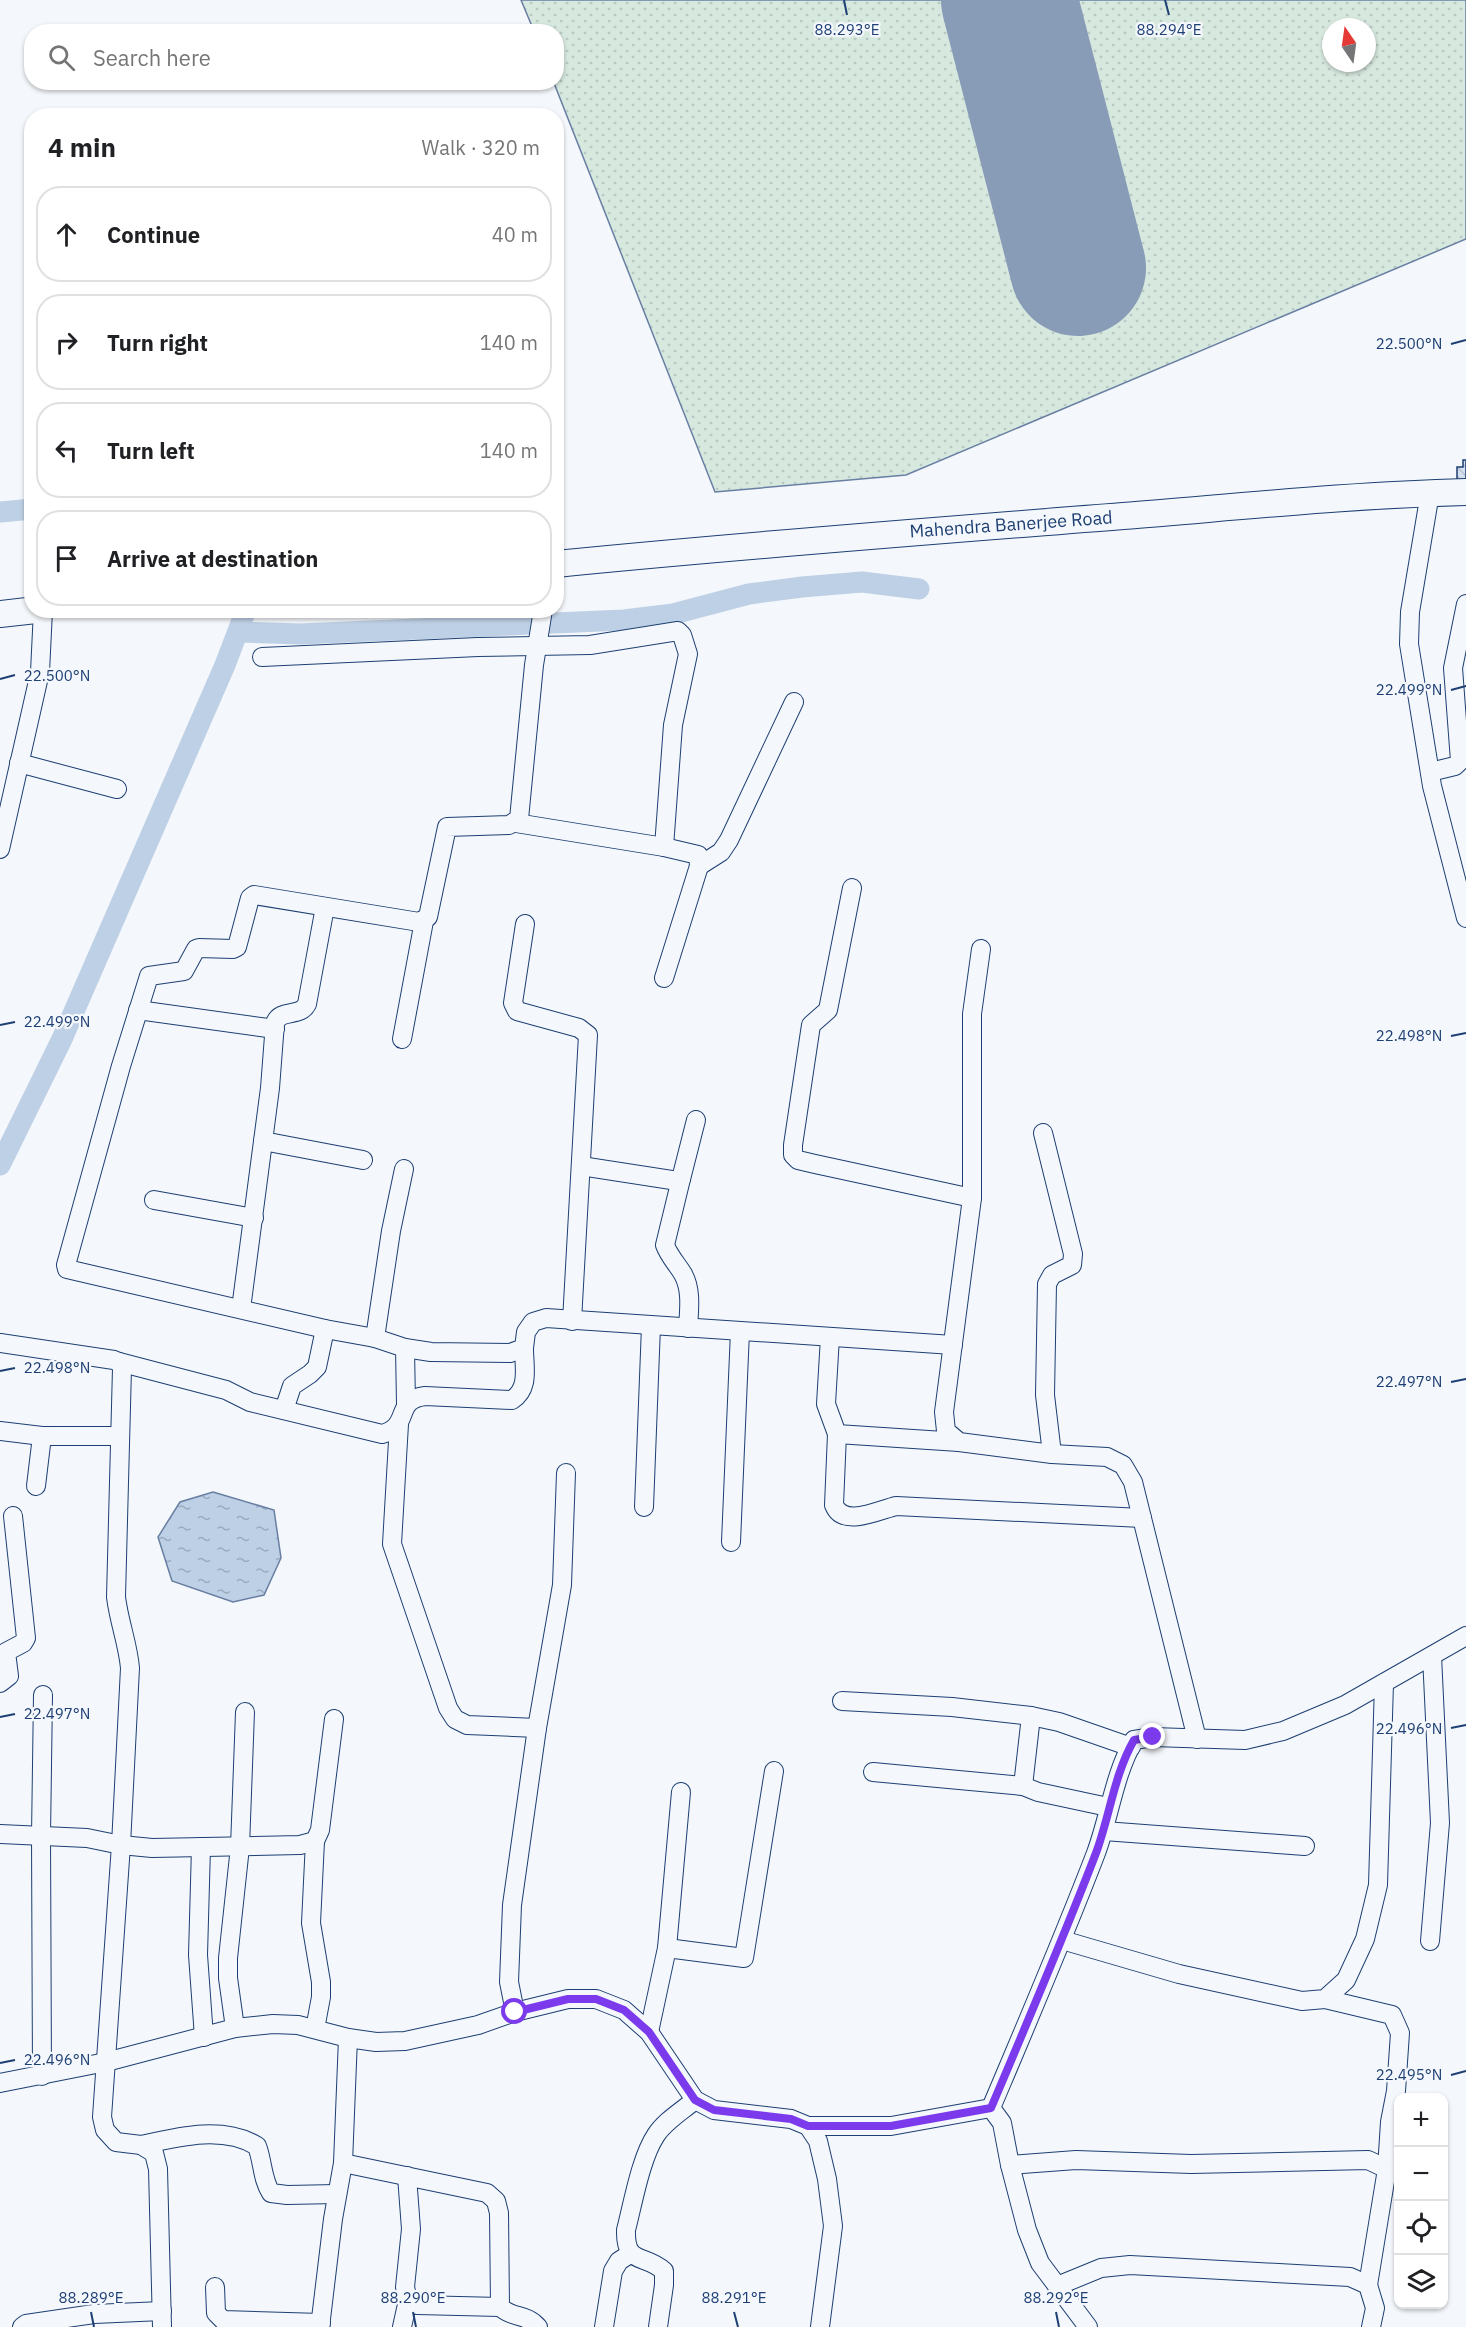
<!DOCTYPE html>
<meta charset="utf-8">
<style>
:root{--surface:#fff;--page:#f2f2f2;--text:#202124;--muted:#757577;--line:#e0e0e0}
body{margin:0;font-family:"IBM Plex Sans",sans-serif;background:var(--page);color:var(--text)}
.controls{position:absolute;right:18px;bottom:18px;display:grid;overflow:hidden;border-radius:12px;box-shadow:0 2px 4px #0004}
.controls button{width:54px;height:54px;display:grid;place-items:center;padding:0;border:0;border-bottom:2px solid var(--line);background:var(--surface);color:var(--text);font:30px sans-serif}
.compass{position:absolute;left:1322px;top:18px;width:54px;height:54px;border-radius:50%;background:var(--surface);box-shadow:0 2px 4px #0004;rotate:347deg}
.stop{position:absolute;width:18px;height:18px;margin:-14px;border:4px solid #7c3aed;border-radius:50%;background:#fff}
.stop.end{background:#7c3aed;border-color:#fff;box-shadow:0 2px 6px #0008}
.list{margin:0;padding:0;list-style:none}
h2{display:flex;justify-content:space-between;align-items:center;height:78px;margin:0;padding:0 24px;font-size:26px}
h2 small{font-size:20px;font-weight:400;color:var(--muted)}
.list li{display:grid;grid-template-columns:39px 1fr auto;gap:18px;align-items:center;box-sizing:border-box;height:96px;margin:0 12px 12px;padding:0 12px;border:2px solid var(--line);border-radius:24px}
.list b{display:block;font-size:22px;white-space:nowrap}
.list em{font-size:20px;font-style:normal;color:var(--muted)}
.icon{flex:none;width:33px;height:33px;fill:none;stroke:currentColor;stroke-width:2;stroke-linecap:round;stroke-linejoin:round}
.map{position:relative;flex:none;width:1466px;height:2327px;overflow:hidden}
.search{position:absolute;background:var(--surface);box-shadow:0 2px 4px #0004;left:24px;top:24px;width:540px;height:66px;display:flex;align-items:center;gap:15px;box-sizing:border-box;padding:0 21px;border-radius:24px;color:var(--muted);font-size:22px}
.panel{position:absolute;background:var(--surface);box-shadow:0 2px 4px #0004;left:24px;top:108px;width:540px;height:510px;border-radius:24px}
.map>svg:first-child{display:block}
.grass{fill:url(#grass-dots);stroke:#687fa3;stroke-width:1.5;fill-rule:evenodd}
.water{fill:url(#water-ripples);stroke:#687fa3;stroke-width:1.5}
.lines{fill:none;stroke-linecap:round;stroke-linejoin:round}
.canal{stroke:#bed0e5;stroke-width:21}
.runway{stroke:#889bb7;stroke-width:136}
.building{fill:url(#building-back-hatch);stroke:#1d3f73;stroke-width:1.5}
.street-casing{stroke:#1d3f73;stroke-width:20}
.secondary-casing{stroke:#1d3f73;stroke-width:28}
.street{stroke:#f4f7fb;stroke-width:18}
.secondary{stroke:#f4f7fb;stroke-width:26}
.route{stroke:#7c3aed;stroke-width:8}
.ticks{fill:none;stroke:#1d3f73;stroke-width:2}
.labels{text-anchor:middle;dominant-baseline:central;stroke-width:4.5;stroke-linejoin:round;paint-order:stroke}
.street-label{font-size:18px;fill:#1d3f73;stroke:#f4f7fb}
.ticks-label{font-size:15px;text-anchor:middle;fill:#1d3f73;stroke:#f4f7fb;stroke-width:4.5;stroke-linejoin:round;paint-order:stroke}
</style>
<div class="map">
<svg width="1466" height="2327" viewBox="0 0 1466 2327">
<defs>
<pattern id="grass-dots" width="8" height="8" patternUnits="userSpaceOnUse" patternTransform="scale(1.5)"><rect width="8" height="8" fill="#d7e8df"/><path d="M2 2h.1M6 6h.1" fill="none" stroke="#b8c8c3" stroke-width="1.8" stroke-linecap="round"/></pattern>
<pattern id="water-ripples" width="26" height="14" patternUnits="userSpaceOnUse" patternTransform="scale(1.5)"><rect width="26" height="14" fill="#bed0e5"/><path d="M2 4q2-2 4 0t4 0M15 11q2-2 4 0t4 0" fill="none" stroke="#9aaabe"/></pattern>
<pattern id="building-back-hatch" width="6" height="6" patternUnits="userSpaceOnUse" patternTransform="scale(1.5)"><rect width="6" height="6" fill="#d5e0f0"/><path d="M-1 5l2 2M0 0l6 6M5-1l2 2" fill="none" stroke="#b6c1d1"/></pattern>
</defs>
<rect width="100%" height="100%" fill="#f4f7fb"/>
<path class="grass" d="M521,0H976L1050,280L1133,259L1065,0H1466V239L906,475L715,492L554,83L556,82V32L534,31ZM1331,27H1367V63H1331Z"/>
<polygon class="water" points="213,1492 274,1510 281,1558 264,1595 233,1602 172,1581 158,1537 180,1502"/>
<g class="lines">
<g class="canal">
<polyline points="0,512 32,509"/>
<polyline points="238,632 300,634 624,620 673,614 749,594 802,587 862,582 919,589"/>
<polyline points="0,1165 62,1039 225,665 246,610"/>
</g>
<polyline class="runway" points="1009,0 1078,268"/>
</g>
<polygon class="building" points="1463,460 1466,460 1466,482 1457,482 1457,467 1463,467"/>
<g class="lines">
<defs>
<g id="street">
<polyline points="1430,493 1410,612 1409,644 1432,786 1466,918"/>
<polyline points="543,610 534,665 519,819 509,825 447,827 428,917 419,922 254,895 250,898 237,947 233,949 199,948 196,949 184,971 149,976 121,1066 66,1265 67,1269 325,1329 375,1338 405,1348 431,1352 510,1353 524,1348 526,1332 533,1322 546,1318 953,1345"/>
<polyline points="262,657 478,647 590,645 678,631 682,635 688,654 673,725 664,847"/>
<polyline points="19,763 117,789"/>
<polyline points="1430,772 1455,766 1460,761 1453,668 1466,604"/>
<polyline points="516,823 664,847 698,855 699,866 664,978"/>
<polyline points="0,849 40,672 43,610"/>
<polyline points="699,866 721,852 729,840 794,702"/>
<polyline points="852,888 828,1010 811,1025 793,1145 793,1155 798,1160 815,1164 972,1198"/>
<polyline points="525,924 513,1003 517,1011 579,1028 588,1035 572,1321"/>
<polyline points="981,949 972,1014 972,1198 944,1412 946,1431 959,1442 1052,1454 1107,1457 1123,1465 1133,1482 1197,1739"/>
<polyline points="138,1010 275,1029"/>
<polyline points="402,1039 424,921"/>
<polyline points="1043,1133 1073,1254 1072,1265 1052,1275 1047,1284 1045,1395 1052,1454"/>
<polyline points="263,1141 363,1160"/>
<polyline points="581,1166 678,1181 681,1179 696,1120"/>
<path d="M681,1179L665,1245C669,1256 677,1264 683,1274C692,1290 689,1310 688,1328"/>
<polyline points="154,1200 254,1218"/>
<path d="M241,1309L270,1088L275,1023C281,1008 300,1018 307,1004L325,907"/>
<polyline points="830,1337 826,1404 837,1434 959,1442"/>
<polyline points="375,1338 391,1231 404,1169"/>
<path d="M0,1343L114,1360L119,1362L122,1368L116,1597C119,1622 128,1644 130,1668L121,1845L102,2117L105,2130L116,2142L141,2145L154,2153L158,2169L162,2327"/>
<polyline points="405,1348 406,1404"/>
<path d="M119,1362L226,1390L250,1402L382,1434C412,1426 393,1400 425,1396L512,1400C530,1388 524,1368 524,1348"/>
<polyline points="284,1410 292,1386 310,1374 317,1367 325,1329"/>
<polyline points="399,1424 392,1544 448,1708 455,1719 467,1725 537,1728"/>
<polyline points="0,1431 42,1436 120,1436"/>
<path d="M837,1434L834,1505C843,1528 879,1510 896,1506L1142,1518"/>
<polyline points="36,1486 42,1436"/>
<polyline points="644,1507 651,1326"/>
<polyline points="731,1542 740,1331"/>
<polyline points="0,1683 9,1676 6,1652 23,1643 26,1638 13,1516"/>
<polyline points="842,1701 952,1707 1031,1716 1059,1722 1131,1747"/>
<polyline points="873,1772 1023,1786 1038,1792 1108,1807"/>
<polyline points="1023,1786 1031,1716"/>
<polyline points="1104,1831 1305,1846"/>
<polyline points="0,1834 87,1838 121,1845 152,1848 300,1845 315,1841 320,1830 334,1719"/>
<polyline points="315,1841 311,1923 321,1982 321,1997 315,2029"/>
<polyline points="201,1847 198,1955 204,2037"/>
<polyline points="1062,1940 1179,1974 1302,2001 1325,1999 1346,1980 1365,1939 1378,1885 1384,1683"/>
<polyline points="1430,1941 1440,1823 1432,1656"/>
<polyline points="667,1948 681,1792"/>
<polyline points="1325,1999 1392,2015 1400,2033 1396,2091 1390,2122 1387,2169 1368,2285"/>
<polyline points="515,2012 509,1982 512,1905 537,1728 562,1585 566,1473"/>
<polyline points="235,2028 228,1978 228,1958 240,1847 245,1712"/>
<polyline points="649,2032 667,1948 744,1958 774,1771"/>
<polyline points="42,2076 41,1836 43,1695"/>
<polyline points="0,2083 106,2062 235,2028 273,2024 298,2025 348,2038 376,2042 405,2041 478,2025 515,2012 568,1999 596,1999 624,2010 649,2032 695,2100 714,2110 791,2119 808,2126 818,2141 827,2179 833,2226 820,2327"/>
<polyline points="808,2126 891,2126 991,2108"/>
<path d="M141,2145C177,2137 223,2125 257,2146C263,2162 262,2179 271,2193L287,2195L337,2194"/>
<path d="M343,2163L487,2193L496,2201L499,2213L500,2307C513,2319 526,2313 538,2327"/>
<polyline points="1010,2165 1076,2160 1191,2164 1368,2160 1387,2169"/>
<polyline points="407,2176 411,2229 405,2287 408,2300 417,2305 500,2307"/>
<polyline points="1057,2286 1101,2268 1130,2265 1350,2277 1368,2285 1375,2308 1371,2327"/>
<polyline points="215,2287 216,2313 223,2320 321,2323"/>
<polyline points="22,2327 26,2324 94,2314 162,2311"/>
<polyline points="320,2327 333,2219 343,2163 348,2038"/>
<polyline points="402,2327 408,2300"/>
<polyline points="604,2327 613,2271 619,2261 630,2254"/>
<path d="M658,2327L664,2285V2271C644,2253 625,2266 626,2230C633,2203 641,2157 656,2135C665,2121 682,2111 695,2100"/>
<path d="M1088,2327L1040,2263L1027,2230L1010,2165L1002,2123L991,2108C1027,2023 1063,1939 1096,1853C1110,1815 1114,1775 1134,1740L1153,1737L1245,1740L1283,1731L1345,1705L1466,1636"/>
</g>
<g id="secondary">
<path d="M556,564C745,545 934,531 1123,516C1237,507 1351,495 1466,492"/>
<polyline points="0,614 36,610"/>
</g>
</defs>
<use href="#street" class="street-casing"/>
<use href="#secondary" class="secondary-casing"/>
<use href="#street" class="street"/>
<use href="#secondary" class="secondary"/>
</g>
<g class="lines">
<path class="route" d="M515,2012L568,1999H596L624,2010L649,2032L695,2100L714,2110L791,2119L808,2126H891L991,2108C1027,2023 1063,1939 1096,1853C1110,1815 1114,1775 1134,1740L1153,1737"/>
</g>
<path class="ticks" d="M844,0L847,15M1165,0L1169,15M1451,344L1466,340M0,679L15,675M1451,690L1466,686M0,1025L15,1022M1451,1036L1466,1033M0,1371L15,1368M1451,1382L1466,1379M0,1717L15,1714M1451,1728L1466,1725M0,2063L15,2060M1451,2075L1466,2071M91,2312L94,2327M413,2312L416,2327M734,2312L738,2327M1056,2312L1059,2327"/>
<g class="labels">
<g class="street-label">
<text transform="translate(1011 524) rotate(-4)">Mahendra Banerjee Road</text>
</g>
</g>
<g class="ticks-label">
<text x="847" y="35">88.293°E</text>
<text x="1169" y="35">88.294°E</text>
<text x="1409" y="349">22.500°N</text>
<text x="57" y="681">22.500°N</text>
<text x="1409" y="695">22.499°N</text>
<text x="57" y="1027">22.499°N</text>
<text x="1409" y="1041">22.498°N</text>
<text x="57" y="1373">22.498°N</text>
<text x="1409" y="1387">22.497°N</text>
<text x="57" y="1719">22.497°N</text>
<text x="1409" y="1734">22.496°N</text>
<text x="57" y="2065">22.496°N</text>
<text x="1409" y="2080">22.495°N</text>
<text x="91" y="2303">88.289°E</text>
<text x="413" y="2303">88.290°E</text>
<text x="734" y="2303">88.291°E</text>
<text x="1056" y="2303">88.292°E</text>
</g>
</svg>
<div class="controls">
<button>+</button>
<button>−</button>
<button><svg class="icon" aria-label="locate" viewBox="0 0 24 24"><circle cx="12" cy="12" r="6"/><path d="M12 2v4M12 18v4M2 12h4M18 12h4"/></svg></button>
<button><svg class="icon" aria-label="layers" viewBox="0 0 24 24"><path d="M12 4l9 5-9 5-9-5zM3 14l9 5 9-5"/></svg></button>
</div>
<svg class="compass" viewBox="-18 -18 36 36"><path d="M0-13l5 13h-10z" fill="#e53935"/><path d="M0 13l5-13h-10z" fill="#757577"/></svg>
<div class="stop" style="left:515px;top:2012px"></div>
<div class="stop end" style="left:1153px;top:1737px"></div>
<div class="search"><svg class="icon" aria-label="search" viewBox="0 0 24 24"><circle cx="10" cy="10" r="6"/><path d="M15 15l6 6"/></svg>Search here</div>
<section class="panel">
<h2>4 min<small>Walk · 320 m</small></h2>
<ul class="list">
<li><svg class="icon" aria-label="ahead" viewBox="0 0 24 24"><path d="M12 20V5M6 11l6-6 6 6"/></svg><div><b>Continue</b></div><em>40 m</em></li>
<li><svg class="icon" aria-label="right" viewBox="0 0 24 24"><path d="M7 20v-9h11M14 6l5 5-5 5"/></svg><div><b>Turn right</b></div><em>140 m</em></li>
<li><svg class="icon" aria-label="left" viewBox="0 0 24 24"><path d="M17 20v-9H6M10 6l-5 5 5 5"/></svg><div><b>Turn left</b></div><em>140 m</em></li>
<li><svg class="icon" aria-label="arrive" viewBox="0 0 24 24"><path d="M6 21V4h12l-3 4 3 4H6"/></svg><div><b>Arrive at destination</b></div></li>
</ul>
</section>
</div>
